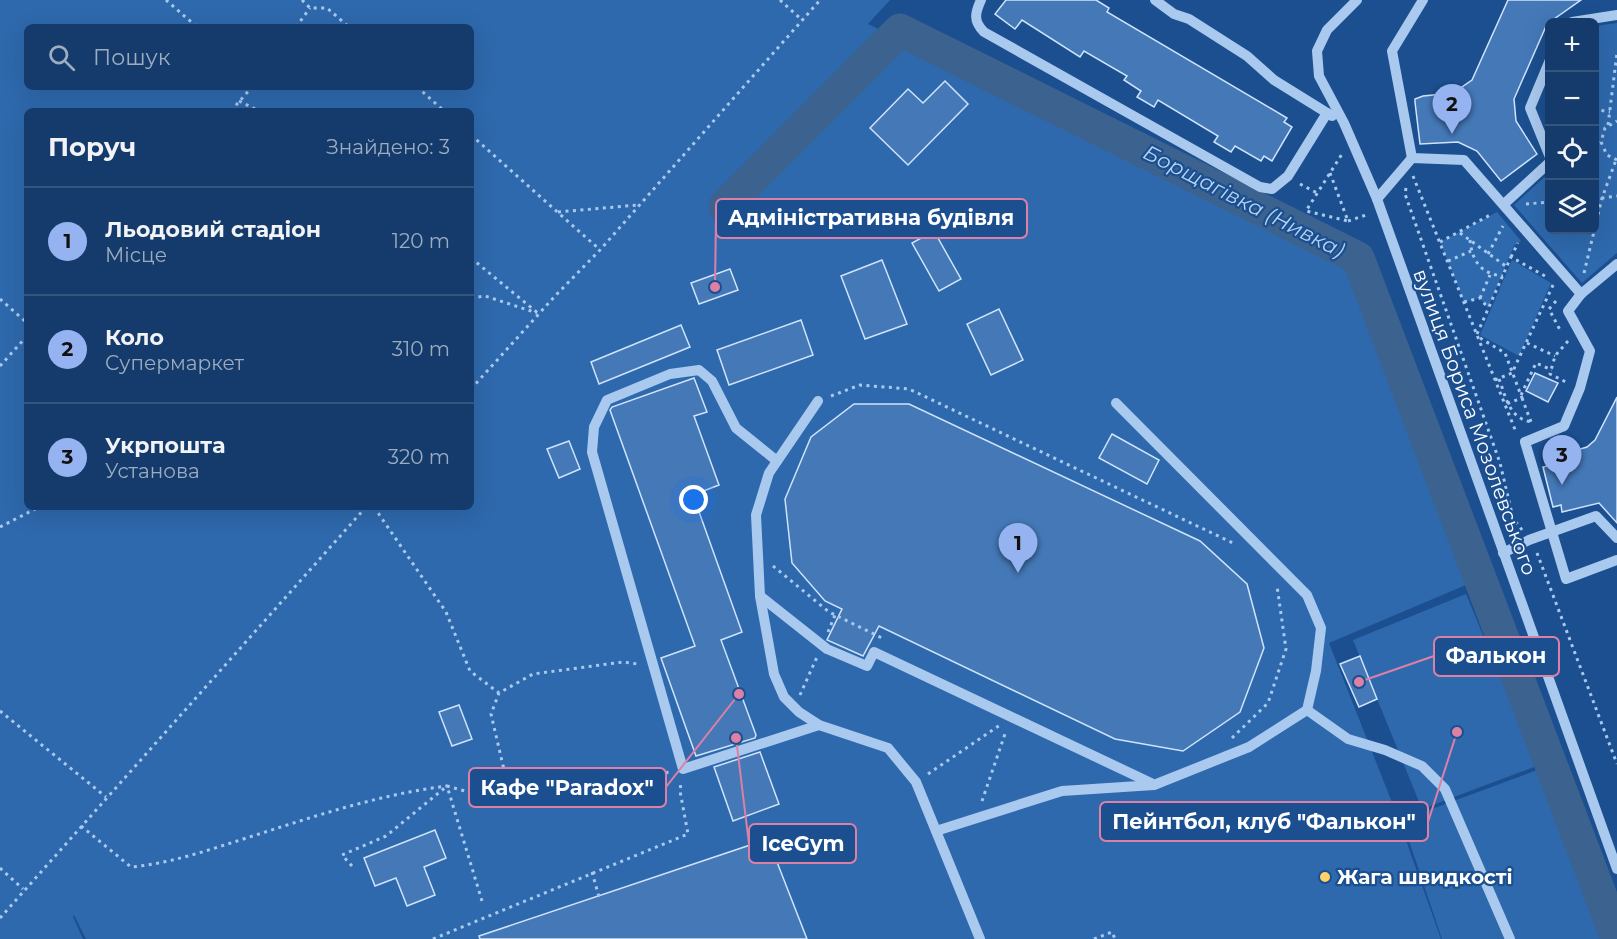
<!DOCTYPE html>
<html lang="uk">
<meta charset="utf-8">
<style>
:root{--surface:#143b6b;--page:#214673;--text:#f1f3f6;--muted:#9dadc1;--line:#33557e;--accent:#95b2f1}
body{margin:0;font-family:Montserrat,sans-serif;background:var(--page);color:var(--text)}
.controls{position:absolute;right:18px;top:18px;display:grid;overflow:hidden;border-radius:9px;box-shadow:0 6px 24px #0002}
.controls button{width:54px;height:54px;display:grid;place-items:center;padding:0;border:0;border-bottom:2px solid var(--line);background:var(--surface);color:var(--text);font:30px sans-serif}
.you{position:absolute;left:694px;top:500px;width:21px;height:21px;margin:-15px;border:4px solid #fff;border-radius:50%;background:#1a73e8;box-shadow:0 0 0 9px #1a73e833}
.badge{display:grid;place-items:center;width:39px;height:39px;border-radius:50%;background:var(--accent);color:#111;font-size:20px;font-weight:700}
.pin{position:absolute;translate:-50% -50px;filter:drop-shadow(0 2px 3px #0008)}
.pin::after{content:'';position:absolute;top:32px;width:21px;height:18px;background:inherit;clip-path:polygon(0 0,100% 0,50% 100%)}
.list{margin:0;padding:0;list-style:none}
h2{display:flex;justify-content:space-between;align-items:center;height:78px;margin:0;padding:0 24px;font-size:26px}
h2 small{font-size:20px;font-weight:400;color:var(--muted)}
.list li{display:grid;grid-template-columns:39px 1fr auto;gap:18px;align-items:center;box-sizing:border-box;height:108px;padding:0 24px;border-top:2px solid var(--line)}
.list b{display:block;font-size:22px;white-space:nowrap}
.list p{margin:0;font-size:20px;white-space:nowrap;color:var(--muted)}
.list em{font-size:20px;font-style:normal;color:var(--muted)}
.icon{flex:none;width:33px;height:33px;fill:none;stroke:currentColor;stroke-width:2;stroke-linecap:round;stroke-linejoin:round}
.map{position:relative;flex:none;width:1617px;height:939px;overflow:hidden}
.search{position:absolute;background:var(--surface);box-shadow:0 6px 24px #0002;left:24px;top:24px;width:450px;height:66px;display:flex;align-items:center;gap:15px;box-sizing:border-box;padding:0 21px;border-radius:9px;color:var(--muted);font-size:22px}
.panel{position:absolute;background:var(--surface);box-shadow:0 6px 24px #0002;left:24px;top:108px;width:450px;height:402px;border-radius:9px}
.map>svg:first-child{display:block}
.green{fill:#2e69ad;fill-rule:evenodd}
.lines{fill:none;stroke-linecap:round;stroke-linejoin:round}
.river{stroke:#3c6290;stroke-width:33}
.building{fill:#4478b7;stroke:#cfe3fa;stroke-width:1.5}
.path{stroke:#a9c9ee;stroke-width:3;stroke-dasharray:3 4.5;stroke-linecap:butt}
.minor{stroke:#a9c9ee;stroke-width:10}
.poi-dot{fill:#ffd166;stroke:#1b4f8f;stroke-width:2}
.labels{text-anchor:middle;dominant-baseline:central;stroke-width:4.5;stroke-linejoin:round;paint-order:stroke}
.street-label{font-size:20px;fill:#fff;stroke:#1b4f8f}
.poi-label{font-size:20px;font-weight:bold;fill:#fff;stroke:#1b4f8f;text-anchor:start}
.water-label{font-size:21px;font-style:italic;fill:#b5d3f5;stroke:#1b4f8f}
.leader{fill:none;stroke:#dd80a5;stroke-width:2}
.callout-dot{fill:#dd80a5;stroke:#1b4f8f;stroke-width:2}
.callout{fill:#1b4f8f;stroke:#dd80a5;stroke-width:2}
.callout-label{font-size:21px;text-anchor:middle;font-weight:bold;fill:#fff}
</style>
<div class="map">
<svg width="1617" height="939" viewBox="0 0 1617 939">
<rect width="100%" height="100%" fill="#1b4f8f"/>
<g class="green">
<path d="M0,0H890L868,24L1355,262L1473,582L1329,643L1397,815L1441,939H86L74,915L73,917L83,939H0ZM27,27H471V87H27ZM27,111H471V507H27Z"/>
<polygon points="1617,23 1617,253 1582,283 1514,205 1549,173 1550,230 1594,230 1595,26"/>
<polygon points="1497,212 1521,241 1514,246 1488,308 1480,298 1464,302 1440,242"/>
<polygon points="1512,260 1551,283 1519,356 1480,335"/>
<polygon points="1466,594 1537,766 1422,809 1353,640"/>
<polygon points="1540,769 1611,939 1442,939 1402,820"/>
</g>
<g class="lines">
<polyline class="river" points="725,206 900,30 1358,258 1615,933"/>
</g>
<g class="building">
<polygon points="1006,0 1096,0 1109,8 1107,12 1287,118 1284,122 1292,127 1272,161 1264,156 1261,161 1235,146 1231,152 1214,142 1218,136 1158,100 1154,107 1137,97 1141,91 1124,80 1127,76 1084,51 1080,57 1022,20 1015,29 995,14"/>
<polygon points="1508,0 1581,0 1547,24 1514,99 1516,121 1537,154 1501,181 1477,151 1458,142 1420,144 1415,102 1415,99 1423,96 1453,93 1472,80"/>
<polygon points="945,81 968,104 908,165 870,128 908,89 923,103"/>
<polygon points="934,231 961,279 939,291 912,243"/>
<polygon points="882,260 907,324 865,339 841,276"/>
<polygon points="730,269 738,290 699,304 691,283"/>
<polygon points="999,309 1023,360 991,375 967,324"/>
<polygon points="801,320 813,355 729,385 717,350"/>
<polygon points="681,325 690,347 599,384 591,362"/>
<polygon points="1535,373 1558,383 1548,402 1526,391"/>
<polygon points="694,378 707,412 694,416 719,485 693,495 742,632 721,640 756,735 755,738 696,756 661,658 695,646 610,410 612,407"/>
<polygon points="1617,397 1617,523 1599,503 1562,512 1561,505 1553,507 1543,467 1552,465 1550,458 1587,447 1595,440"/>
<polygon points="854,404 909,404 1200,541 1247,584 1264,648 1240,712 1183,751 1115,739 879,626 863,656 827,640 842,609 825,601 792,563 785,499 811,437"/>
<polygon points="1112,434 1159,460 1147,484 1099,458"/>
<polygon points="569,441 580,469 559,478 547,449"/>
<polygon points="1360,656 1377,699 1359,707 1340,664"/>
<polygon points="459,705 472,739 452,746 439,712"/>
<polygon points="760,752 779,804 733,821 714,767"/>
<polygon points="435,830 446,858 424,867 435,895 407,906 396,878 375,886 364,858"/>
<polygon points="768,839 807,939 480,939 479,936"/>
</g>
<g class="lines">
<g class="path">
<polyline points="166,0 197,27"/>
<polyline points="302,0 310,8 327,8 349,27"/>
<polyline points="780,0 802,20"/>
<polyline points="296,27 310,8"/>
<polyline points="417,87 444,111"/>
<polyline points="239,101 259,111"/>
<polyline points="1594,109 1610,112"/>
<polyline points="231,111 252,87"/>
<polyline points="1608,125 1617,53"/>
<polyline points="471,135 599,249"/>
<polyline points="1617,160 1607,155 1601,142 1605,128 1617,121"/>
<polyline points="1330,173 1348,221 1306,211 1342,154"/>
<polyline points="1413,176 1516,432"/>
<polyline points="1300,184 1317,193"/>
<polyline points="1406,188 1405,194 1500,463 1513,518 1522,530"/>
<polyline points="1594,199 1617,196"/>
<polyline points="1526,204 1550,202"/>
<polyline points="558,212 638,205"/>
<polyline points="1348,221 1369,214"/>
<polyline points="1460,233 1507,267"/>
<path d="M1470,240C1472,261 1481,274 1503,276"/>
<polyline points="1440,242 1492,214"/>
<polyline points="1488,254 1503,226"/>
<polyline points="1511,257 1518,243"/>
<polyline points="471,258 539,314"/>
<polyline points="1448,261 1471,251"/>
<polyline points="1584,273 1602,198 1616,160"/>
<polyline points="471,298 485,296 537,313"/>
<polyline points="1480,298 1490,275"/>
<polyline points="0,299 27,323"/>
<polyline points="1556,301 1549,309 1560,330"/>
<polyline points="1464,302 1480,298 1488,308"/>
<polyline points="1477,334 1511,257 1545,276"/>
<polyline points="1480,338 1505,353 1522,398 1506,404"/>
<polyline points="1568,341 1555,356 1550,374 1568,383"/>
<polyline points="1527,343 1555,356"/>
<polyline points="0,366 27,336"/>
<path d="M1499,379C1506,397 1509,419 1532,422"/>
<polyline points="1495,380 1512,373 1554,283"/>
<polyline points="471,389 555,296 600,250 820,0"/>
<polyline points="1521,395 1536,363 1552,370"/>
<polyline points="831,396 860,385 909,389 1235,544"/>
<polyline points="1522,398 1531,422"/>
<polyline points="374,507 446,612 470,671 499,693"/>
<polyline points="0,527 39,507"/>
<polyline points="1537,553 1617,764"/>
<polyline points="773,566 829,612 882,638"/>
<polyline points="828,632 835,615"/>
<polyline points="800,695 817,657"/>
<polyline points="0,711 106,797"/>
<polyline points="1232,738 1268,703 1286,649 1277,586"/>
<polyline points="928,774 1000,725"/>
<polyline points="982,801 1006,731"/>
<polyline points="512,804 491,714 499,693 533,674 623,662 638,664"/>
<path d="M81,826L131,867C174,863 214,848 256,835C318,815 382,794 447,786"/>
<polyline points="352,866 342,855 386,836 447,786"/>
<polyline points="0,868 23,889"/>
<polyline points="592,872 599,897"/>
<polyline points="482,901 447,786 512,804 552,789 670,772"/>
<polyline points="0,918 366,507"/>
<polyline points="433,939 688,834 680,791 681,782"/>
<polyline points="1094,939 1112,932 1115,939"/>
</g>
<g class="minor">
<path d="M981,0C975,13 973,21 984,32L1260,187L1272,189L1288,176L1327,113"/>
<polyline points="1155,0 1174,14 1189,19 1247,56 1274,80 1332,116"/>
<polyline points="1357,0 1327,30 1317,51 1319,76 1344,123 1377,199 1617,869"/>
<polyline points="1423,0 1392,51 1412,158 1464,160 1581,294"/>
<polyline points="1572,22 1617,15"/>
<polyline points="1550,60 1530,108 1550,157"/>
<polyline points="1377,199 1412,158"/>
<polyline points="1504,204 1550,162"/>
<polyline points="1617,264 1581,294 1568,311 1590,351 1580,388 1564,426 1525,442 1566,579 1617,560"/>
<polyline points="818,401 769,473 756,515 760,596 774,674 784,697 799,712 819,725 888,748 916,782 980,939"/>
<polyline points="777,461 736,428 712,381 699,370 670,374 607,400 594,427 592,452 683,769 819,725"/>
<polyline points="1503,553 1529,540 1596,516 1617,538"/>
<polyline points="760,596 827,649 867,666 874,652 1151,783"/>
<polyline points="1307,710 1348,739 1385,750 1422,766 1445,789 1510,939"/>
<polyline points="936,831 1062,791 1154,785 1249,747 1307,710 1316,671 1321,628 1307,595 1116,403"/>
</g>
</g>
<circle class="poi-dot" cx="1325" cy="877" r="6"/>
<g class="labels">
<g class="street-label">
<text transform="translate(1475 422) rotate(70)">вулиця Бориса Мозолевського</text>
</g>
<g class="poi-label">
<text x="1337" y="877">Жага швидкості</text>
</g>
<g class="water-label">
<text transform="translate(1244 201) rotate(27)">Борщагівка (Нивка)</text>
</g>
</g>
<path class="leader" d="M715 287L716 218M1359 682L1434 656M739 694L666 787M1457 732L1428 822M736 738L749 844"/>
<g class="callout-dot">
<circle cx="715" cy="287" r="6"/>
<circle cx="1359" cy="682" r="6"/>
<circle cx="739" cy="694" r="6"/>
<circle cx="1457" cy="732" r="6"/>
<circle cx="736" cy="738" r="6"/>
</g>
<g class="callout">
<rect x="716" y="199" width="311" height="39" rx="6"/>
<rect x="1434" y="637" width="125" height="39" rx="6"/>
<rect x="469" y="768" width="197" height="39" rx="6"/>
<rect x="1100" y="802" width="328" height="39" rx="6"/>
<rect x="749" y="824" width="107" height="39" rx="6"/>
</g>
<g class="callout-label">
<text x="871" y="225">Адміністративна будівля</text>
<text x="1496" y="663">Фалькон</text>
<text x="567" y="795">Кафе "Paradox"</text>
<text x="1264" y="829">Пейнтбол, клуб "Фалькон"</text>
<text x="803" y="851">IceGym</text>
</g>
</svg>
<div class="controls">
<button>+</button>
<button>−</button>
<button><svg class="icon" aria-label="locate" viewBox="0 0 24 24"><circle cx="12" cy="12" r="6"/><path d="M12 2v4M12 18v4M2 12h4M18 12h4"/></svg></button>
<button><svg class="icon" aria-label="layers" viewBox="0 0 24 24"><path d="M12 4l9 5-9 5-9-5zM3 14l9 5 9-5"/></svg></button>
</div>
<div class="you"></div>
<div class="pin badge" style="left:1018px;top:573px">1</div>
<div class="pin badge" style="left:1452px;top:134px">2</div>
<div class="pin badge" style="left:1562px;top:485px">3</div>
<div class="search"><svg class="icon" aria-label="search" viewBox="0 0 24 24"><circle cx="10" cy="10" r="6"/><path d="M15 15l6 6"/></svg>Пошук</div>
<section class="panel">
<h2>Поруч<small>Знайдено: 3</small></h2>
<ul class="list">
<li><span class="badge">1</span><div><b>Льодовий стадіон</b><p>Місце</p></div><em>120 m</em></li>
<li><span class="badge">2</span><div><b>Коло</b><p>Супермаркет</p></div><em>310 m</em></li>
<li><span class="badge">3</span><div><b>Укрпошта</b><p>Установа</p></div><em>320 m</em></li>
</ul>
</section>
</div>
